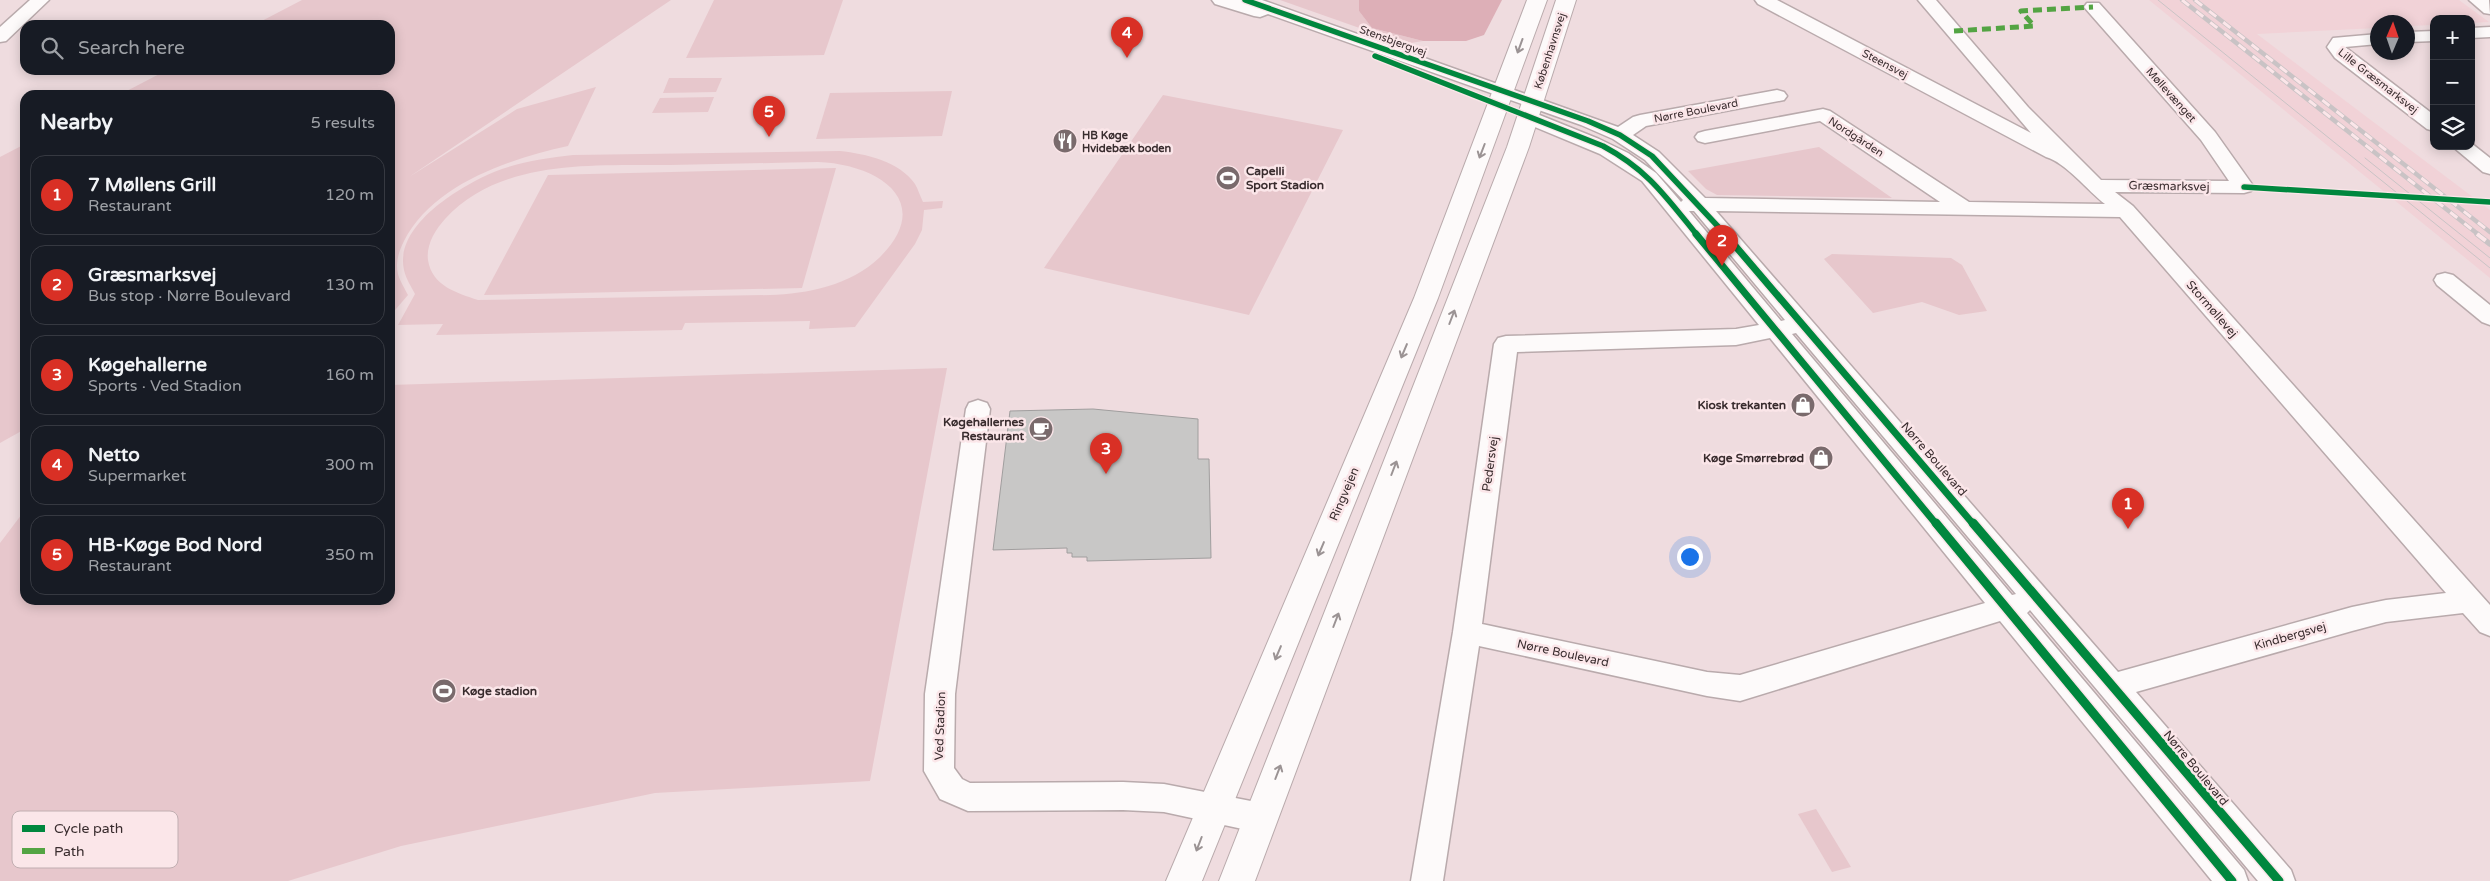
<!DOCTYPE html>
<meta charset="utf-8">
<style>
:root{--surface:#171b24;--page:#242831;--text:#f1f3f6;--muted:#9ea1a6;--line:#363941;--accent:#d93025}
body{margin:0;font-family:"Varela Round",sans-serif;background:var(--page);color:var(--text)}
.controls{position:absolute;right:15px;top:15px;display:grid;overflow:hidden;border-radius:10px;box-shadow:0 2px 12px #0003}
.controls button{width:45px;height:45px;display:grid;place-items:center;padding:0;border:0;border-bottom:1px solid var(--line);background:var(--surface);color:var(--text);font:25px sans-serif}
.compass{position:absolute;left:2370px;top:15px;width:45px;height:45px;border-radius:50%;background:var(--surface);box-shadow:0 2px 12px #0003;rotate:2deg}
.you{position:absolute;left:1689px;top:556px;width:18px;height:18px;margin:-12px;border:4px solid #fff;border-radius:50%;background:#1a73e8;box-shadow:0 0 0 8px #1a73e833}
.badge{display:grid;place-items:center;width:32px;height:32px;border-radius:50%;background:var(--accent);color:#fff;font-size:16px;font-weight:700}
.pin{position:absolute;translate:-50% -41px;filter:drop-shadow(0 1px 2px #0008)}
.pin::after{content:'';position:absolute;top:26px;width:18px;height:15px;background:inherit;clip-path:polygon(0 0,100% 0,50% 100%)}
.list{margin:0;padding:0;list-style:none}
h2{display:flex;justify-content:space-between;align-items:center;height:65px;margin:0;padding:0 20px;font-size:21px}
h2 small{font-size:16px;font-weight:400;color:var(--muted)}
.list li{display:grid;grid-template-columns:32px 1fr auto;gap:15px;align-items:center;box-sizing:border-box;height:80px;margin:0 10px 10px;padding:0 10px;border:1px solid var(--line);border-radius:15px}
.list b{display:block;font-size:19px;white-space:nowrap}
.list p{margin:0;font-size:16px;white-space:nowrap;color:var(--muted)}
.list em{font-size:16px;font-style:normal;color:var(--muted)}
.icon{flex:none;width:28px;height:28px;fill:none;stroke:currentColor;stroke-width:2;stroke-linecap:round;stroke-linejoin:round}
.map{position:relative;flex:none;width:2490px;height:881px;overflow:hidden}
.search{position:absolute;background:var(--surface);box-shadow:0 2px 12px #0003;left:20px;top:20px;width:375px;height:55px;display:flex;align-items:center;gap:12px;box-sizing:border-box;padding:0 18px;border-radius:15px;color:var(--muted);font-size:19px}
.panel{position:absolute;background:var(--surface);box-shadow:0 2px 12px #0003;left:20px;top:90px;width:375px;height:515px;border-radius:15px}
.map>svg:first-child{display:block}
.built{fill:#f1d2d7}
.green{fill:#e7c7cc;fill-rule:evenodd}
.forest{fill:#ddafb7}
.building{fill:#c8c7c6;stroke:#a09e9e}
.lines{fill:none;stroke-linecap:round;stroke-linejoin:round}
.minor-casing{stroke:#b9aaac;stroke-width:3}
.major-casing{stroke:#b9aaac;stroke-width:2}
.minor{fill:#fdfafa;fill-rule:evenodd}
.major{fill:#fdfafa;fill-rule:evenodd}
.tram{stroke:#c9c3c5;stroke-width:1}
.rail-far1-casing{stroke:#c9c3c5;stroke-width:4.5}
.rail-casing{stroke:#c9c3c5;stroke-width:5.5}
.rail-far1{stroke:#fbe6e9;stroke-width:3;stroke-dasharray:9;stroke-linecap:butt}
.rail{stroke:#fbe6e9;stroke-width:4;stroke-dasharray:11;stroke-linecap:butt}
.quiet{stroke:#53a443;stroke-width:5;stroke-dasharray:9 5;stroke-linecap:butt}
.cycleway-far2-casing{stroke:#fbe6e9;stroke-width:8}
.cycleway-far1-casing{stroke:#fbe6e9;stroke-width:10}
.cycleway-casing{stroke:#fbe6e9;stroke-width:12}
.cycleway-far2{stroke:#00873e;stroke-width:5.5}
.cycleway-far1{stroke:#00873e;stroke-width:7}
.cycleway{stroke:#00873e;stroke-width:9}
.oneway{stroke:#9b9394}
.labels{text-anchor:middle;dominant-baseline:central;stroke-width:5;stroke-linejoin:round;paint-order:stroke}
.far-street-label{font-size:11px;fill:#392c2e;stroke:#fbe6e9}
.far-poi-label{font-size:11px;font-weight:bold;fill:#392c2e;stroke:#fbe6e9;text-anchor:start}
.poi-label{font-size:12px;font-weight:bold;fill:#392c2e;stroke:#fbe6e9;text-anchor:end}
.street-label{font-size:12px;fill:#392c2e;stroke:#fbe6e9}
.key{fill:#fbe6e9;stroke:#c1aeb1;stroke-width:1}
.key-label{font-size:14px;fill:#392c2e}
</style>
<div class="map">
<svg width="2490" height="881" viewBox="0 0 2490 881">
<rect width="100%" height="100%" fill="#efdcdf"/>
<polygon class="built" points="2149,0 2459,0 2489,22 2471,23 2471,19 2434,19 2434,25 2408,26 2408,22 2378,22 2377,28 2257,34 2490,210 2490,278"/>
<g class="green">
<path d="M302,0H671L409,177L517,109L596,87L568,146C509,159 433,184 404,241C399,251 395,263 398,274C400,281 405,289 408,295L390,316V95H119L167,70H390V25H254Z"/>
<polygon points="714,0 843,0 824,55 686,58"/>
<polygon points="1280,0 1359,0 1359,11 1372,28 1423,41 1405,44"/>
<polygon points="669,78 722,78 716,92 663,93"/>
<polygon points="952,91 942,136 816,139 830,93"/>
<polygon points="1163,95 1343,130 1249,315 1044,268"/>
<polygon points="714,97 708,112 652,113 660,98"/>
<polygon points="25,144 25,429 0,443 0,157"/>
<polygon points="1819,147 1892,198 1717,195 1706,189 1688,171"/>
<path d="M840,151C866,154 899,161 915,184C918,189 920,196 923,202L943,201L942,208L924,210L922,230L915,244L855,327L809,329L810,321L685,323L682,330L436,335L443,324L398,325L415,294C411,286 406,279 404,270C394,225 461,186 494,172C519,162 546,158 573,155ZM818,162C877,164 937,201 879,258C851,285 807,294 770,295L478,300C457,293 432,286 428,260C426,245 435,230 445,219C501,158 595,166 670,165C720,164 769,163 818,162Z"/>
<polygon points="836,168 802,288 484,295 548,175"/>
<polygon points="1832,254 1951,258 1962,265 1987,311 1959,315 1922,302 1873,313 1824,259"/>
<polygon points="947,368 870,781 655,793 401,846 288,881 0,881 0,543 25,510 25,600 390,600 390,385"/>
<polygon points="1816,809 1851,867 1832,872 1798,814"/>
</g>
<polygon class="forest" points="1359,0 1502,0 1484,35 1466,41 1423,41 1372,28 1359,11"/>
<polygon class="building" points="1093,409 1198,419 1198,459 1209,459 1211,558 1087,561 1087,557 1072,557 1072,553 1067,553 1067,548 993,550 1010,411"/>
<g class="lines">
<defs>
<g id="minor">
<polygon points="30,0 49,0 6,41 0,42 0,27"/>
<path d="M1212,0H1262L1618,127L1633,117L1640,115L1777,90L1784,92L1787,96L1784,100L1646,126L1633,135L1659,152L1705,198L1940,202L1820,121L1705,143L1698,141L1695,137L1698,133L1705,131L1823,109L1830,111L1969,202L2105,204C2088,191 2065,162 2046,157L1758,4L1755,0H1777L2031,133L1918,0H1936L2028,107L2101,180L2229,181L2201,140L2084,7L2087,3H2099L2215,132L2254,187L2251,191L2244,193L2115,192L2133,206L2490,605V636L2480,632L2463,613L2386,622L2352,631L2136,692L2291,870L2295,881H2258L2030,610L2027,613L2244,870L2248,881H2212L2000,621L1740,701L1707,696L1479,646L1443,881H1411L1453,632L1494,344L1498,338L1506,336L1736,329L1759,325L1642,181L1600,154L1523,122L1520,118L1523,114H1537L1599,139L1628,153L1656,173L1681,202L1683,200L1645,160L1613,139L1581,125L1268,14L1260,17L1254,16L1215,4ZM1689,211H1694L1785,320L1781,321ZM1716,211L2120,217L2446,593L2386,600L2352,607L2118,672ZM1796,333L2016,594L2012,595L1792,334ZM1770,338L1985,603L1740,675L1707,672L1482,624L1517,352L1736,345Z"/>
<polygon points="2469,0 2489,0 2490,14 2484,13"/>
<polygon points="2490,27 2490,37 2471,38 2471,28"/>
<polygon points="2434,31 2434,41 2408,42 2408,32"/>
<polygon points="2378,34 2378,44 2345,47 2434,115 2434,131 2427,129 2335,58 2327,47 2333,38"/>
<polygon points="2471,143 2490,158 2490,174 2483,172 2452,146 2471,146"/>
<polygon points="2445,273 2453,275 2490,305 2490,325 2482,322 2437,285 2434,280 2437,275"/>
<polygon points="978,400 987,403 990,409 955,694 954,768 962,779 970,783 1123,782 1164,784 1261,803 1272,808 1277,818 1272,828 1261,833 1164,812 1123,810 968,811 940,799 924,771 925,694 966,409 969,403"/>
</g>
<g id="major">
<polygon points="1527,0 1547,0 1438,298 1202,881 1166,881 1414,298"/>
<polygon points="1556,0 1576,0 1529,147 1255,881 1219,881 1507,147"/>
</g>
</defs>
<use href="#minor" class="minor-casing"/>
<use href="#major" class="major-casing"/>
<use href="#minor" class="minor"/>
<use href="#major" class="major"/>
<g class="tram">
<polyline points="2158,0 2490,268"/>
<polyline points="2365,158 2490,258"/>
</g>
<defs>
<g id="rail-far1">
<polyline points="2182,0 2479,235"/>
<polyline points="2195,0 2490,232"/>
</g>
<polyline id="rail" points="2477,234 2490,244"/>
</defs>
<use href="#rail-far1" class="rail-far1-casing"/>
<use href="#rail" class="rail-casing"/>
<use href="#rail-far1" class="rail-far1"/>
<use href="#rail" class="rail"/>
<polyline class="quiet" points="1954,31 2034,26 2021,11 2093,7"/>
<defs>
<g id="cycleway-far2">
<polyline points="1245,0 1588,121 1620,135 1652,156 1726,235"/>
<path d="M1375,56L1603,146C1648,170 1666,197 1697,235"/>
<polyline points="2244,187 2490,202"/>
</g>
<g id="cycleway-far1">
<polyline points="1696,234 1937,525"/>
<polyline points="1725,234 1974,525"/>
</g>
<g id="cycleway">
<polyline points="1936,523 2232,881"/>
<polyline points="1973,523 2279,881"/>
</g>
</defs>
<use href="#cycleway-far2" class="cycleway-far2-casing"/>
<use href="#cycleway-far1" class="cycleway-far1-casing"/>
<use href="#cycleway" class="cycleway-casing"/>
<use href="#cycleway-far2" class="cycleway-far2"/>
<use href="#cycleway-far1" class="cycleway-far1"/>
<use href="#cycleway" class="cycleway"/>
</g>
<defs><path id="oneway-shaft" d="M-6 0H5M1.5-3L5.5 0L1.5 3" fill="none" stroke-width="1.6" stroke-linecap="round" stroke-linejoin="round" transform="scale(1.25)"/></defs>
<g class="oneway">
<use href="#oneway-shaft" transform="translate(1520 46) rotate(110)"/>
<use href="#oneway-shaft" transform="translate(1482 151) rotate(111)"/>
<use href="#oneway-shaft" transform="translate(1452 317) rotate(-69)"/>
<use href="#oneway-shaft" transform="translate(1404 351) rotate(113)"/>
<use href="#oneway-shaft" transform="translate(1394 468) rotate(-69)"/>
<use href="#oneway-shaft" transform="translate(1321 549) rotate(113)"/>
<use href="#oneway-shaft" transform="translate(1336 620) rotate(-69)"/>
<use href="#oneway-shaft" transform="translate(1278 653) rotate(113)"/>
<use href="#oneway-shaft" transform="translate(1278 772) rotate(-69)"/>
<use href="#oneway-shaft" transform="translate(1199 844) rotate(111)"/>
</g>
<defs>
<symbol id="restaurant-disc" viewBox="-11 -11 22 22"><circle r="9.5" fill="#796a6c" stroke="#fbe6e9"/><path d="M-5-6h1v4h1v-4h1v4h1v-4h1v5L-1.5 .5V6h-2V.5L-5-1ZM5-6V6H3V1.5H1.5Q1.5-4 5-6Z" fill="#fff"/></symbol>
<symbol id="stadium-disc" viewBox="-11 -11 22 22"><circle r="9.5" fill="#796a6c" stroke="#fbe6e9"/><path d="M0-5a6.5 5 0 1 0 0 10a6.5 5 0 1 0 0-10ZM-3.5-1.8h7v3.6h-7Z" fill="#fff"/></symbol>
<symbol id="shop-disc" viewBox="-11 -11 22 22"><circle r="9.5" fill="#796a6c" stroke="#fbe6e9"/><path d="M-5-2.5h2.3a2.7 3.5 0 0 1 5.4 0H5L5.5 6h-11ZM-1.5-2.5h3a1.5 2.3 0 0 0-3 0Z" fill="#fff"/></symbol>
<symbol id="cafe-disc" viewBox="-11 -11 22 22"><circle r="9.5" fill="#796a6c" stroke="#fbe6e9"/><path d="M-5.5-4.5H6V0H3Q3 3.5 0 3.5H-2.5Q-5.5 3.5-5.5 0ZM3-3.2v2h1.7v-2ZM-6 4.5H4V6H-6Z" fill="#fff"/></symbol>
</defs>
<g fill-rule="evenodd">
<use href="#restaurant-disc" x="1051" y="127" width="28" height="28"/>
<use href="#stadium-disc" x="1214" y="164" width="28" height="28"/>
<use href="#shop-disc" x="1789" y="391" width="28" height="28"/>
<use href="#cafe-disc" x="1027" y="415" width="28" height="28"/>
<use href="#shop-disc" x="1807" y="444" width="28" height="28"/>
<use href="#stadium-disc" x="430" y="677" width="28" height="28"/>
</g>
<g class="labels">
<g class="far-street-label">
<text transform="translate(1393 41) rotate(20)">Stensbjergvej</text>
<text transform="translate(1550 51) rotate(-72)">Københavnsvej</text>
<text transform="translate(1885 64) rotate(28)">Steensvej</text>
<text transform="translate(2378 81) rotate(38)">Lille Græsmarksvej</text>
<text transform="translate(2171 95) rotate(48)">Møllevænget</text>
<text transform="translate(1696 111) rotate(-11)">Nørre Boulevard</text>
<text transform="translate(1856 137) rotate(33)">Nordgården</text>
</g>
<g class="far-poi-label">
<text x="1082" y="135">HB Køge<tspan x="1082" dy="13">Hvidebæk boden</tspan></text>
</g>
<g class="poi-label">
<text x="1246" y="171" text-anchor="start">Capelli<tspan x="1246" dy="14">Sport Stadion</tspan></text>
<text x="1786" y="405">Kiosk trekanten</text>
<text x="1024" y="422">Køgehallernes<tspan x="1024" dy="14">Restaurant</tspan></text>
<text x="1804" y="458">Køge Smørrebrød</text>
<text x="462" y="691" text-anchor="start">Køge stadion</text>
</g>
<g class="street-label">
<text transform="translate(2169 186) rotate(1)">Græsmarksvej</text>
<text transform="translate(2212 309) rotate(49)">Stormøllevej</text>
<text transform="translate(1934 459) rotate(49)">Nørre Boulevard</text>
<text transform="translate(1490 464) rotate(-82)">Pedersvej</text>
<text transform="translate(1344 494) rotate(-67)">Ringvejen</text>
<text transform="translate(2290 636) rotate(-16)">Kindbergsvej</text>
<text transform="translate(1563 653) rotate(12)">Nørre Boulevard</text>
<text transform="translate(940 726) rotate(-88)">Ved Stadion</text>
<text transform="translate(2196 768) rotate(50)">Nørre Boulevard</text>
</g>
</g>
<rect x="12" y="811" width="166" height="57" rx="8" class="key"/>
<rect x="22" y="825" width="23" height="7" fill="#00873e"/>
<rect x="22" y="848" width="23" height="6" fill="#53a443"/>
<g class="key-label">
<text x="54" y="833">Cycle path</text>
<text x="54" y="856">Path</text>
</g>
</svg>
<div class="controls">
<button>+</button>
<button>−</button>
<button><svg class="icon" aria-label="layers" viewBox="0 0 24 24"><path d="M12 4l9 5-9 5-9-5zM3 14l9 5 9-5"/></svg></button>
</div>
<svg class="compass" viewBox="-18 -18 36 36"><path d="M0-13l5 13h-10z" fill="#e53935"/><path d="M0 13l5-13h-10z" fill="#9ea1a6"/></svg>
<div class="you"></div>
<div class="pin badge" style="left:2128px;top:529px">1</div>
<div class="pin badge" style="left:1722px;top:266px">2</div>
<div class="pin badge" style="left:1106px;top:474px">3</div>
<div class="pin badge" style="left:1127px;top:58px">4</div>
<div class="pin badge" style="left:769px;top:137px">5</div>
<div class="search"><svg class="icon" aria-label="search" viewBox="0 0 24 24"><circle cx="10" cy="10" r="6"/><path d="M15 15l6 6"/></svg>Search here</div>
<section class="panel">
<h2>Nearby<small>5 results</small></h2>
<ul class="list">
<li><span class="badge">1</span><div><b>7 Møllens Grill</b><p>Restaurant</p></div><em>120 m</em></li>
<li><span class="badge">2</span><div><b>Græsmarksvej</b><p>Bus stop · Nørre Boulevard</p></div><em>130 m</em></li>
<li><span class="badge">3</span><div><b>Køgehallerne</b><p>Sports · Ved Stadion</p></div><em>160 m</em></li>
<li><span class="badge">4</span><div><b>Netto</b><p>Supermarket</p></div><em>300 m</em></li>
<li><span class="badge">5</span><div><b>HB-Køge Bod Nord</b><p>Restaurant</p></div><em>350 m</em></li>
</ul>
</section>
</div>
